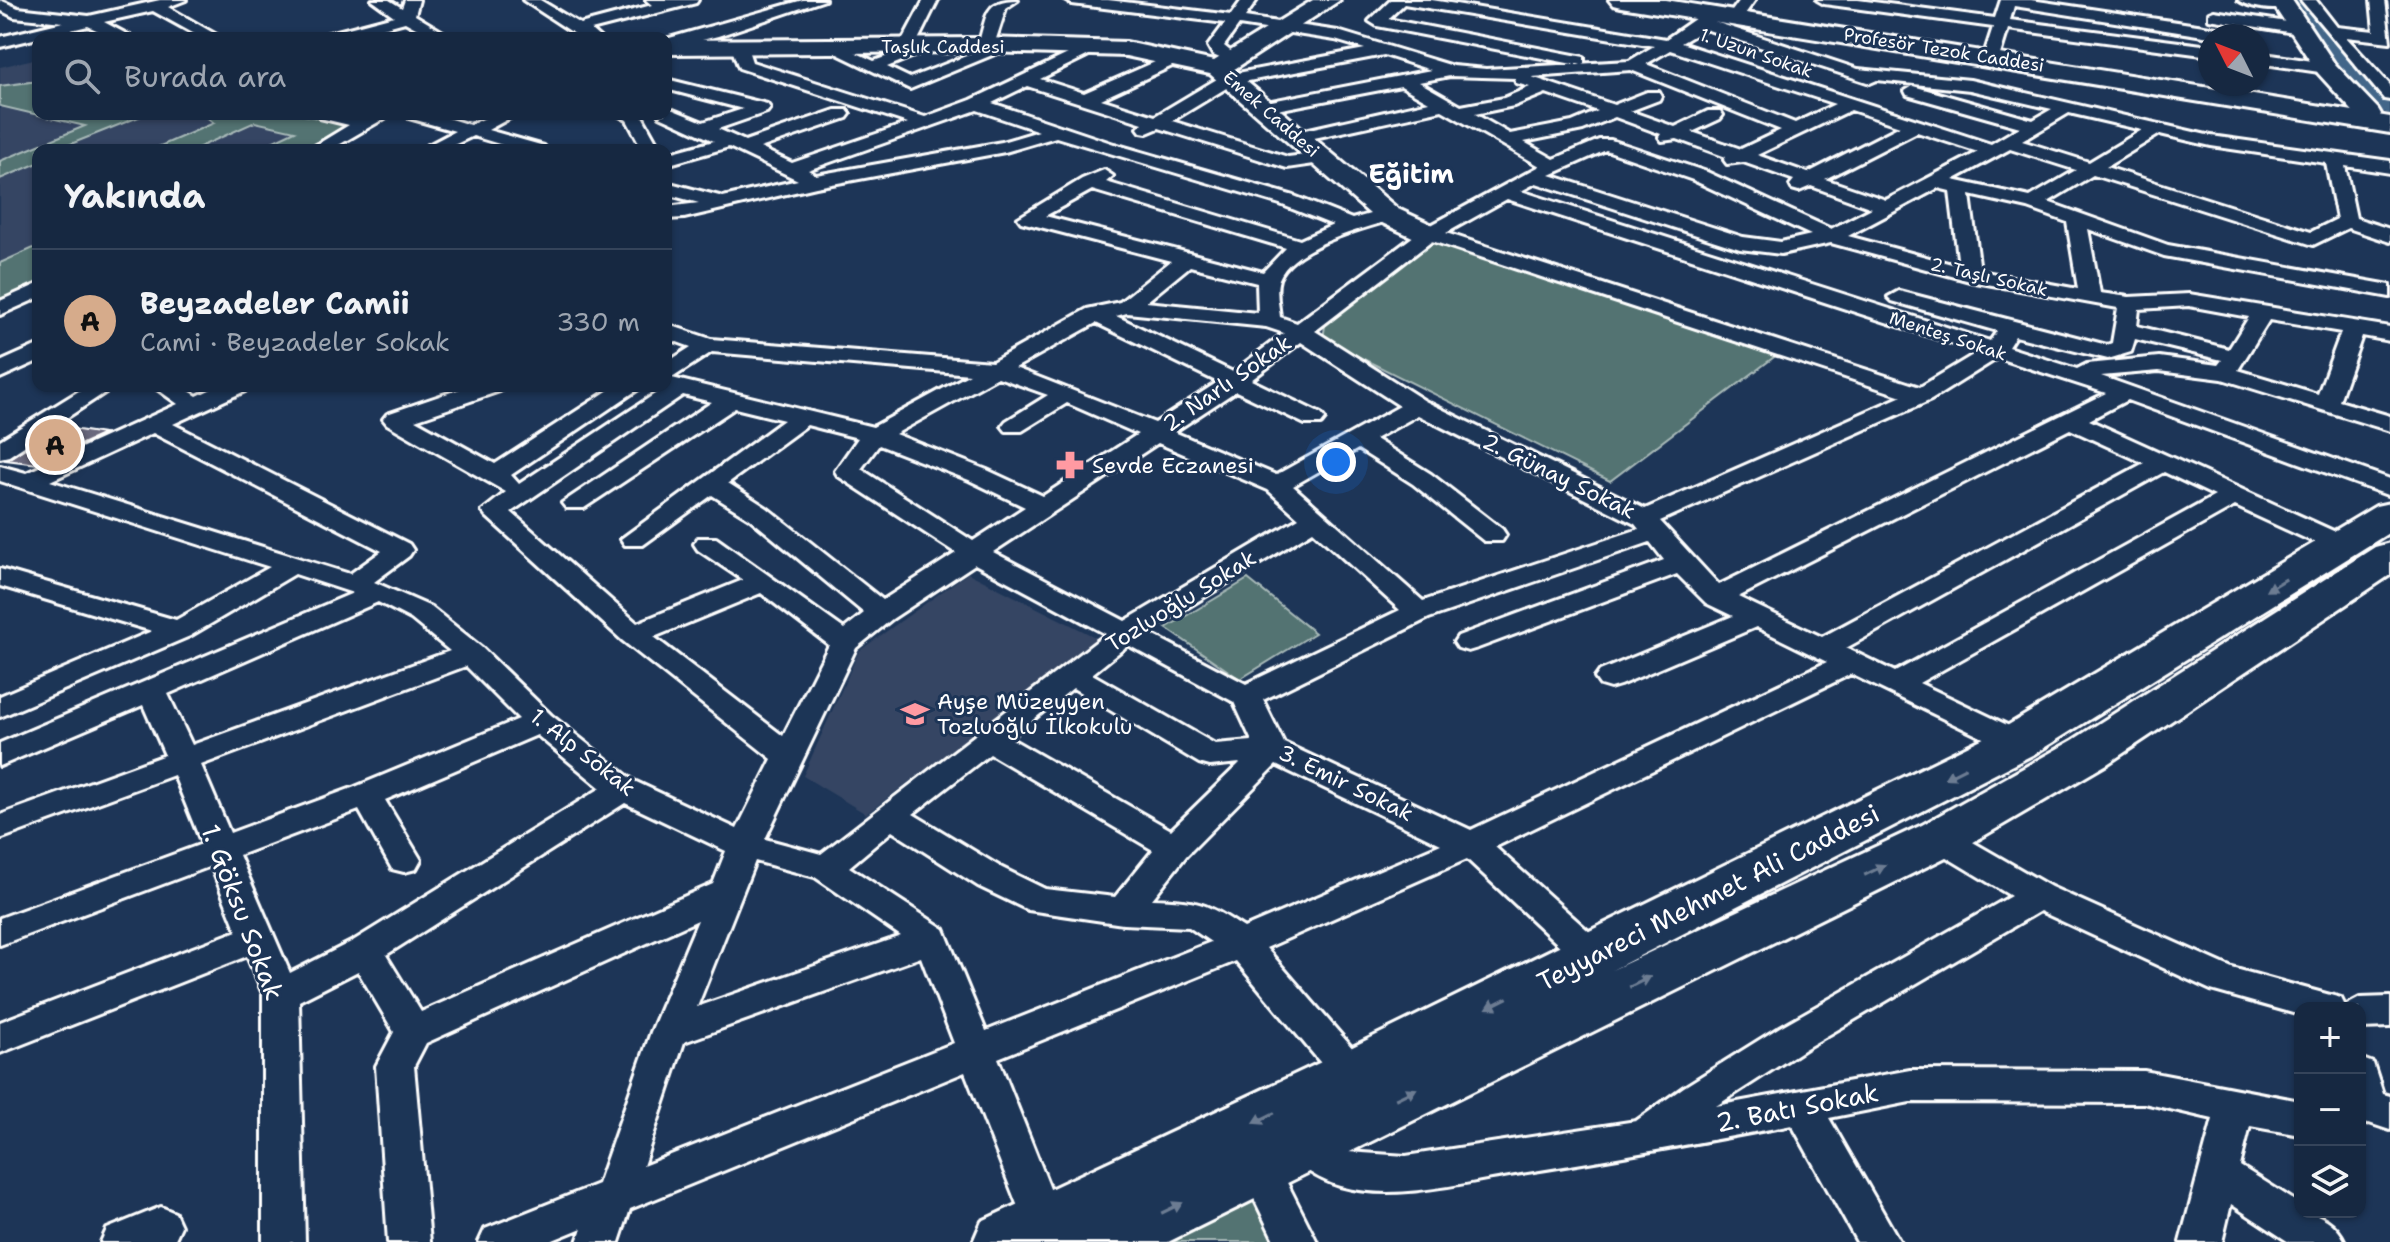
<!DOCTYPE html>
<html lang="tr">
<meta charset="utf-8">
<style>
:root{--surface:#162841;--page:#1f3048;--text:#f1f3f6;--muted:#9ea6b1;--line:#35445a;--accent:#d6ab8b}
body{margin:0;font-family:"Shantell Sans",sans-serif;background:var(--page);color:var(--text)}
.controls{position:absolute;right:24px;bottom:24px;display:grid;overflow:hidden;border-radius:16px;box-shadow:0 2px 6px #0004}
.controls button{width:72px;height:72px;display:grid;place-items:center;padding:0;border:0;border-bottom:2px solid var(--line);background:var(--surface);color:var(--text);font:40px sans-serif}
.compass{position:absolute;left:2198px;top:24px;width:72px;height:72px;border-radius:50%;background:var(--surface);box-shadow:0 2px 6px #0004;rotate:312deg}
.you{position:absolute;left:1336px;top:462px;width:28px;height:28px;margin:-20px;border:6px solid #fff;border-radius:50%;background:#1a73e8;box-shadow:0 0 0 12px #1a73e833}
.badge{display:grid;place-items:center;width:52px;height:52px;border-radius:50%;background:var(--accent);color:#111;font-size:26px;font-weight:700}
.pin{position:absolute;translate:-50% -50%;border:4px solid #fff;box-shadow:0 2px 8px #0006}
.list{margin:0;padding:0;list-style:none}
h2{display:flex;justify-content:space-between;align-items:center;height:104px;margin:0;padding:0 32px;font-size:34px}
h2 small{font-size:26px;font-weight:400;color:var(--muted)}
.list li{display:grid;grid-template-columns:52px 1fr auto;gap:24px;align-items:center;box-sizing:border-box;height:144px;padding:0 32px;border-top:2px solid var(--line)}
.list b{display:block;font-size:30px;white-space:nowrap}
.list p{margin:0;font-size:26px;white-space:nowrap;color:var(--muted)}
.list em{font-size:26px;font-style:normal;color:var(--muted)}
.icon{flex:none;width:44px;height:44px;fill:none;stroke:currentColor;stroke-width:2;stroke-linecap:round;stroke-linejoin:round}
.map{position:relative;flex:none;width:2390px;height:1242px;overflow:hidden}
.search{position:absolute;background:var(--surface);box-shadow:0 2px 6px #0004;left:32px;top:32px;width:640px;height:88px;display:flex;align-items:center;gap:20px;box-sizing:border-box;padding:0 28px;border-radius:16px;color:var(--muted);font-size:30px}
.panel{position:absolute;background:var(--surface);box-shadow:0 2px 6px #0004;left:32px;top:144px;width:640px;height:248px;border-radius:16px}
.map>svg:first-child{display:block}
.built{fill:#344563}
.green{fill:#527372;stroke:#a8b9b8;stroke-width:2}
.lines{fill:none;stroke-linecap:round;stroke-linejoin:round}
.canal{fill:#426689;fill-rule:evenodd}
.building{fill:#6a697e;stroke:#fff;stroke-width:2}
.street-casing{stroke:#fff;stroke-width:6}
.secondary-casing{stroke:#fff;stroke-width:6}
.primary-casing{stroke:#fff;stroke-width:6}
.street{fill:#1d3557;fill-rule:evenodd}
.secondary{fill:#1d3557;fill-rule:evenodd}
.primary{fill:#1d3557;fill-rule:evenodd}
.oneway{fill:#6c7c92}
.labels{text-anchor:middle;dominant-baseline:central;stroke-width:6;stroke-linejoin:round;paint-order:stroke}
.far-street-label{font-size:18px;fill:#fff;stroke:#1d3557}
.street-label{font-size:22px;fill:#fff;stroke:#1d3557}
.poi-label{font-size:22px;fill:#fff;stroke:#1d3557;text-anchor:start}
.far-district-label{font-size:26px;font-weight:bold;fill:#fff;stroke:#1d3557}
.near-street-label{font-size:26px;fill:#fff;stroke:#1d3557}
</style>
<div class="map">
<svg width="2390" height="1242" viewBox="0 0 2390 1242">
<rect width="100%" height="100%" fill="#1d3557"/>
<filter id="ink" filterUnits="userSpaceOnUse"><feTurbulence type="fractalNoise" baseFrequency=".0125" numOctaves="2"/><feDisplacementMap in="SourceGraphic" scale="16" xChannelSelector="R" yChannelSelector="G"/><feConvolveMatrix kernelMatrix="1 2 1 2 8 2 1 2 1" color-interpolation-filters="sRGB"/></filter>
<g filter="url(#ink)">
<g class="built">
<polygon points="38,58 38,114 299,114 308,150 38,150 38,285 0,304 0,67"/>
<polygon points="968,573 1099,639 866,814 803,776 859,651"/>
</g>
<g class="green">
<polygon points="38,81 38,114 146,114 56,150 38,150 38,163 0,179 0,161 85,126 0,106 0,86"/>
<polygon points="203,114 299,114 354,126 308,150 255,150 295,131 255,122 193,150 151,150 214,123"/>
<polygon points="1432,239 1778,354 1610,481 1323,339 1326,319"/>
<polygon points="38,246 38,285 0,304 0,263"/>
<polygon points="1248,579 1315,633 1240,679 1166,628"/>
<polygon points="1259,1198 1279,1242 1165,1242"/>
</g>
<g class="lines">
<polygon class="canal" points="2287,0 2303,0 2316,20 2390,97 2390,114 2383,112 2303,27"/>
</g>
<polygon class="building" points="59,427 104,434 38,464 6,460"/>
<g class="lines">
<defs>
<g id="street">
<polygon points="0,0 18,8 89,16 160,0 186,0 168,7 222,38 202,38 153,11 104,22 134,38 113,38 88,26 0,47 0,37 63,22 14,17 0,10"/>
<polygon points="372,0 389,0 402,8 405,0 419,0 415,15 453,38 434,38 405,22 346,38 320,38 322,35 394,16"/>
<polygon points="523,0 540,0 580,24 652,5 646,0 698,0 696,3 591,30 600,38 581,38"/>
<polygon points="803,0 825,0 718,36 666,49 666,39"/>
<path d="M924,0H938L915,46L930,41L938,46L887,67L910,78L984,49L978,45C988,16 983,0 1018,0L1006,8L994,45L1006,41L1014,46L910,89L823,47L831,42L837,44L874,61L902,51L899,47Z"/>
<path d="M1065,0H1108L1231,15L1242,0H1257L1245,17L1338,31L1453,66L1486,69L1629,61L1654,46L1404,4L1388,19L1584,57V63L1578,65L1377,26L1369,21L1391,0H1432L1666,39L1709,9L1717,14L1712,21L1858,69L1970,80L2211,136L2390,161V173L2345,166L2356,218L2390,229V242L2348,228L2313,245L2093,175L2048,202L2168,245L2390,285V297L2164,256L2088,229L2100,293L2129,297L2189,294L2390,327V341L2362,336L2339,401L2390,416V431L2222,379L2159,371L2101,376L2390,479V496L2127,400L2089,420L2351,539L2355,545L2351,551H2333L2235,506L1919,683L2028,735L2032,742L2028,749L2017,752L2006,749L1851,674L1495,847L1604,945L1610,955L1604,965L1592,969L1580,965L1467,859L1266,948L1366,1064L1372,1075L1366,1086L1353,1091L1340,1086L1236,961L998,1058L1064,1224L1058,1237L1046,1242L1030,1237L965,1072L630,1209L619,1242H577L582,1228L548,1242H479L485,1229L598,1184L651,1032L698,920L426,1043L414,1066L430,1242H388L376,1066L394,1032L358,971L299,1001L305,1242H263V994L247,956L0,1053V1022L237,931L211,866L0,945V918L202,844L174,775L0,839V815L165,755L143,705L0,766V743L353,593L295,574L190,636L0,717V696L152,631L0,586V569L176,620L270,567L0,481V466L26,473L178,404L153,386H181L197,396L218,386H249L245,391L173,424L409,544L413,550L409,556L374,582L431,607L481,647L551,715L634,781L737,829L772,759L623,641L486,516L482,511L506,492L387,424L383,419L387,414L469,386H504L500,391L415,420L495,464L615,386H643L511,475L519,484L661,390L656,386H666V363L691,347L666,338V324L711,339L992,362L1087,309L1120,302L1171,261L1021,222L1018,218L1082,179L1104,170L1113,176L1106,182L1300,240L1333,225L1280,204L1056,137L1005,152L816,187L684,218L666,219V207L699,203L666,194V182L723,197L798,180L729,147L666,165V154L714,141L660,116L666,114V107L703,122L743,109L666,89V79L767,104L770,108L767,112L718,129L745,141L835,110H847L850,114L847,118L760,148L792,163L908,123L739,68L731,47L739,42L747,47L752,62L925,117L971,100L1091,43L1099,48L1097,51L1040,79L1084,93L1171,55H1183V61L1101,99L1155,116L1222,76L1365,49L1335,40L1239,25L1224,46L1239,58L1231,63L1213,55L1208,46L1225,23L1072,4ZM1705,29L1870,83L1877,80L1970,90L2052,109L2033,120L1913,86L1905,91L1907,95L2020,127L1991,144L1681,43ZM1670,50L1835,104L1795,123L1646,64ZM1384,55L1431,70L1261,103L1252,108L1261,113L1401,86L1429,102L1296,132L1287,137L1296,142L1442,110L1540,166L1422,230L1297,323L1280,317C1279,306 1275,291 1279,279C1292,246 1363,228 1395,219L1398,215L1395,211L1388,209L1352,219L1294,196L1114,144L992,103L1027,86L1143,123L1138,128L1141,132L1147,133L1159,128L1287,168L1321,163L1330,158L1321,153L1288,157L1172,121L1233,84ZM1631,70L1781,130L1741,149L1692,132L1720,119L1723,115L1720,111H1708L1675,127L1630,111L1659,100L1661,96L1659,92H1647L1614,105L1532,77ZM1450,76L1515,78L1516,83L1530,87L1504,98L1461,106L1419,82ZM1546,93L1598,111L1572,122L1510,134L1475,114L1514,106ZM977,110L1039,131L1002,142L816,175L808,170ZM1851,110L1900,126L1808,173L1757,155ZM2069,113L2142,130L2089,162L2022,141ZM1615,117L1661,134L1659,137L1662,141L1677,139L1726,157L1724,160L1727,164L1743,162L1794,180L1790,185L1792,189L1799,191L1811,186L1872,208L1831,229L1707,172L1611,140H1599L1554,159L1524,142L1583,130ZM1917,132L1978,152L1886,200L1825,179ZM2160,134L2211,146L2326,163L2337,219L2311,232L2106,167ZM2010,149L2076,170L2030,197L1953,180ZM1606,150L1693,180L1811,235L1781,242L1743,237L1550,175ZM1536,183L1740,249L1781,254L1831,243L1970,281L2118,308L2112,343L2107,345L1899,291L1888,297L1892,301L1997,331L1990,341L1521,191ZM1938,188L1950,191L1959,266L1848,236ZM1092,190L1286,248L1263,272L1045,216ZM1970,195L2028,208L2067,222L2078,289L1980,271ZM1507,199L1978,352L1920,387L1446,233ZM1432,241L1902,396L1645,509L1425,401L1315,331ZM1190,266L1257,283L1258,313L1146,302ZM2189,306L2249,317L2229,349L2137,326L2139,309ZM1127,313L1266,327L1284,333L1233,372L1116,316ZM2269,320L2341,332L2318,394L2238,370ZM1096,323L1218,382L1155,423L1015,368ZM2015,336L2108,359L2131,352L2135,339L2222,360L2218,365L2159,357L2087,364L2077,369L2008,347ZM1301,342L1400,406L1276,475L1174,432L1236,391L1305,424H1321L1325,419L1321,414L1251,380ZM712,352L970,374L873,427L672,378ZM1998,358L2106,393L1719,585L1660,521L1931,400ZM998,377L1048,395L1006,421L1002,426L1006,431H1022L1067,403L1138,434L1043,496L987,470L895,434ZM683,395L712,402L562,503L566,508H584L735,408L784,420L621,539L625,545H643L712,495L749,518L864,613L844,629L716,538H698L694,544L698,550L743,580L637,623L511,512ZM1418,415L1635,524L1639,529L1423,601L1293,486L1358,449L1413,484L1484,541H1502L1506,535L1502,529L1431,474L1375,439ZM807,425L858,438L835,471L838,476L956,553L883,600L767,508L728,483ZM2070,429L2144,463L1822,637L1738,597ZM153,433L382,551L350,574L50,481ZM1158,443L1268,490L1299,518L1125,621L993,552ZM879,445L969,480L1025,507L973,541L861,469ZM2164,472L2215,496L1895,672L1846,648ZM1313,531L1400,610L1246,684L1147,632ZM1650,542L1664,560L1458,636L1454,642L1458,648L1468,651L1478,648L1677,574L1706,603L1733,616L1600,671L1595,678L1600,685L1610,688L1620,685L1756,627L1827,662L1471,830L1284,743L1263,700L1429,618ZM975,564L1106,634L821,854L765,839L856,648L892,619ZM761,593L829,645L783,736L654,637ZM378,602L411,619L450,651L192,745L168,694ZM1128,645L1234,702L1252,741L1215,744L1092,674ZM466,666L519,719L355,787L230,833L201,765ZM1073,688L1199,763L1210,766L1240,763L1171,830L1010,738ZM537,735L601,788L353,941L290,973L239,855L359,810L392,869L404,872L416,869L421,860L385,800ZM990,754L1153,850L1115,897L1045,889L1002,868L913,814ZM1276,765L1441,844L1244,928C1204,902 1200,901 1152,899L1186,856ZM625,803L726,851L713,884L421,1012L386,955ZM892,831L978,886L1028,910L1123,924L1189,927L1211,942L986,1031L944,929L849,867ZM755,861L815,877L901,936L697,1007ZM921,957L954,1043L643,1166L684,1042Z"/>
<polygon points="1740,0 1755,0 1740,21 1730,21 1727,18"/>
<polygon points="1817,0 1858,0 1995,18 2001,0 2031,0 2237,31 2245,36 2210,37 2014,6 2010,20 2210,46 2210,56 2008,29 1999,58 1991,63 1983,58 1993,27 1824,4"/>
<path d="M2238,0H2279L2290,5C2280,13 2248,8 2238,0Z"/>
<polygon points="2301,0 2316,0 2337,27 2374,31 2371,0 2385,0 2390,42 2346,37 2390,85 2390,100 2384,99"/>
<polygon points="2214,11 2300,24 2308,29 2300,34 2209,19 2209,13"/>
<polygon points="2258,53 2326,63 2334,68 2326,73 2258,63"/>
<polygon points="317,114 346,114 362,118 370,114 392,114 330,150 308,150 349,125 320,118"/>
<polygon points="406,114 434,114 470,125 494,114 517,114 488,130 544,146 547,150 519,150 473,136 443,150 419,150 455,131 409,118"/>
<polygon points="616,114 641,114 661,150 643,150 627,120"/>
<polygon points="38,284 38,298 0,315 0,301"/>
<polygon points="38,345 38,361 0,378 0,362"/>
<polygon points="87,386 115,386 9,456 0,458 0,440"/>
<path d="M1940,826L1952,830L2051,887L2232,968L2341,998L2345,1006L2360,998L2390,997V1027L2360,1028V1008H2300V1015L2211,990L2040,911L1806,1048L1716,1106L1910,1070L2144,1071L2300,1101V1135L2250,1126L2240,1166L2300,1204V1212C2320,1212 2337,1224 2345,1242H2289L2231,1204L2222,1242H2180L2213,1119L2144,1103L1910,1102L1829,1118L1900,1242H1857L1792,1125C1698,1143 1604,1160 1509,1175C1455,1184 1394,1201 1340,1186C1319,1180 1291,1163 1282,1144L1288,1132L1302,1127L1348,1152L1406,1156L1636,1121L1684,1087L1780,1027L2011,896L1928,846L1924,838L1928,830Z"/>
<polygon points="2360,1058 2373,1063 2383,1094 2390,1096 2390,1130 2369,1123 2360,1127"/>
<polygon points="1258,1147 1272,1153 1317,1242 1275,1242 1238,1165 1244,1153"/>
<polygon points="161,1207 175,1213 181,1226 175,1239 169,1242 101,1242 107,1229"/>
</g>
<g id="secondary">
<polygon points="1313,0 1340,0 1233,70 1398,209 1439,228 1443,234 1439,240 1429,242 1419,240 1378,221 1210,74 1126,56 986,52 666,54 666,40 986,38 1126,42 1214,61"/>
<polygon points="2270,0 2292,0 2334,63 2378,109 2381,114 2378,119 2360,119 2318,73"/>
</g>
<g id="primary">
<polygon points="1609,0 1666,0 2390,117 2390,133 1621,7 1613,5"/>
<polygon points="2390,503 2390,532 2034,754 1612,970 1922,825 2073,740 2375,547 2390,543 2390,575 2107,764 1958,851 1168,1242 973,1242 982,1221 1332,1057 2000,730 2376,506"/>
</g>
</defs>
<use href="#street" class="street-casing"/>
<use href="#secondary" class="secondary-casing"/>
<use href="#primary" class="primary-casing"/>
<use href="#street" class="street"/>
<use href="#secondary" class="secondary"/>
<use href="#primary" class="primary"/>
</g>
<defs><path id="oneway-solid" d="M-6-.8H1V-3.2L6.5 0L1 3.2V.8H-6Z" transform="scale(2)"/></defs>
<g class="oneway">
<use href="#oneway-solid" transform="translate(2276 585) rotate(149)"/>
<use href="#oneway-solid" transform="translate(1955 773) rotate(153)"/>
<use href="#oneway-solid" transform="translate(1875 870) rotate(-26)"/>
<use href="#oneway-solid" transform="translate(1640 982) rotate(-26)"/>
<use href="#oneway-solid" transform="translate(1497 1003) rotate(153)"/>
<use href="#oneway-solid" transform="translate(1406 1094) rotate(-26)"/>
<use href="#oneway-solid" transform="translate(1264 1118) rotate(154)"/>
<use href="#oneway-solid" transform="translate(1172 1208) rotate(-26)"/>
</g>
</g>
<defs>
<symbol id="pharmacy-bare" viewBox="-9 -9 18 18"><path d="M-2-6h4v4h4v4h-4v4h-4v-4h-4v-4h4Z" fill="#ff9aa2" stroke="#1d3557" stroke-width="2.5" paint-order="stroke"/></symbol>
<symbol id="school-bare" viewBox="-9 -9 18 18"><path d="M0-5L7-2L0 1L-7-2ZM-4 1L0 2.5L4 1V4Q0 6-4 4Z" fill="#ff9aa2" stroke="#1d3557" stroke-width="2.5" paint-order="stroke"/></symbol>
</defs>
<g fill-rule="evenodd">
<use href="#pharmacy-bare" x="1050" y="445" width="40" height="40"/>
<use href="#school-bare" x="895" y="694" width="40" height="40"/>
</g>
<g class="labels">
<g class="far-street-label">
<text x="943" y="47">Taşlık Caddesi</text>
<text transform="translate(1944 50) rotate(9)">Profesör Tezok Caddesi</text>
<text transform="translate(1756 53) rotate(19)">1. Uzun Sokak</text>
<text transform="translate(1271 114) rotate(41)">Emek Caddesi</text>
<text transform="translate(1989 277) rotate(13)">2. Taşlı Sokak</text>
<text transform="translate(1948 336) rotate(18)">Menteş Sokak</text>
</g>
<g class="street-label">
<text transform="translate(1227 383) rotate(-35)">2. Narlı Sokak</text>
<text transform="translate(1559 476) rotate(26)">2. Günay Sokak</text>
<text transform="translate(1181 601) rotate(-32)">Tozluoğlu Sokak</text>
<text transform="translate(583 752) rotate(38)">1. Alp Sokak</text>
<text transform="translate(1346 783) rotate(26)">3. Emir Sokak</text>
</g>
<g class="poi-label">
<text x="1092" y="465">Sevde Eczanesi</text>
<text x="937" y="701">Ayşe Müzeyyen<tspan x="937" dy="25">Tozluoğlu İlkokulu</tspan></text>
</g>
<g class="far-district-label">
<text x="1411" y="173">Eğitim</text>
</g>
<g class="near-street-label">
<text transform="translate(1708 897) rotate(-27)">Teyyareci Mehmet Ali Caddesi</text>
<text transform="translate(243 912) rotate(69)">1. Göksu Sokak</text>
<text transform="translate(1797 1107) rotate(-11)">2. Batı Sokak</text>
</g>
</g>
</svg>
<div class="controls">
<button>+</button>
<button>−</button>
<button><svg class="icon" aria-label="layers" viewBox="0 0 24 24"><path d="M12 4l9 5-9 5-9-5zM3 14l9 5 9-5"/></svg></button>
</div>
<svg class="compass" viewBox="-18 -18 36 36"><path d="M0-13l5 13h-10z" fill="#e53935"/><path d="M0 13l5-13h-10z" fill="#9ea6b1"/></svg>
<div class="you"></div>
<div class="pin badge" style="left:55px;top:445px">A</div>
<div class="search"><svg class="icon" aria-label="search" viewBox="0 0 24 24"><circle cx="10" cy="10" r="6"/><path d="M15 15l6 6"/></svg>Burada ara</div>
<section class="panel">
<h2>Yakında<small></small></h2>
<ul class="list">
<li><span class="badge">A</span><div><b>Beyzadeler Camii</b><p>Cami · Beyzadeler Sokak</p></div><em>330 m</em></li>
</ul>
</section>
</div>
